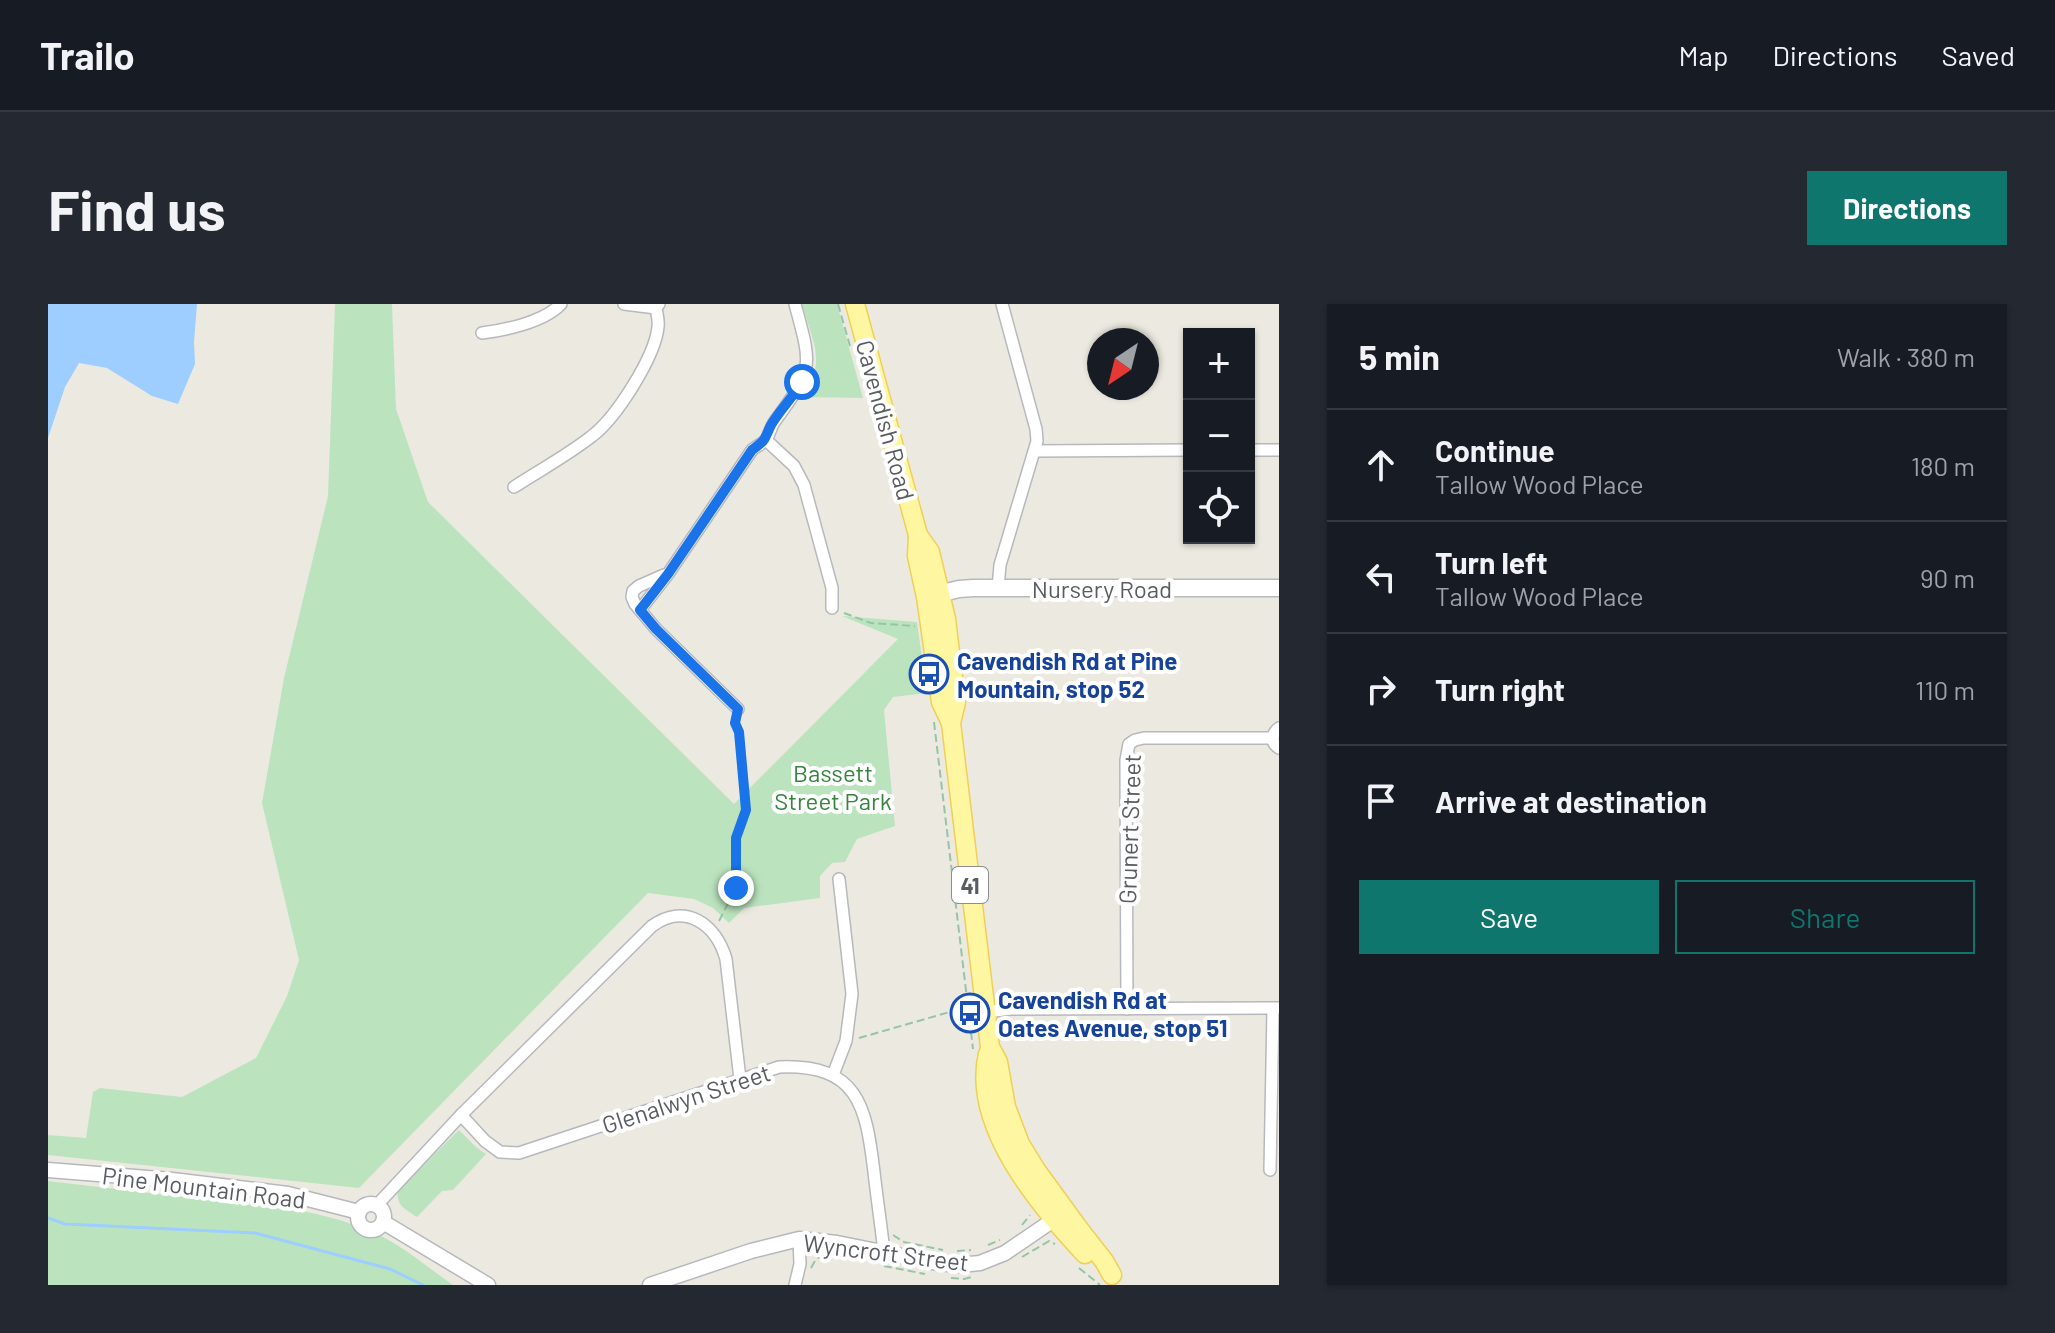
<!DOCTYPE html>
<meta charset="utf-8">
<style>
:root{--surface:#171b24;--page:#242831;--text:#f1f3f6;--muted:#9ea1a6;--line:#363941;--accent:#0f766e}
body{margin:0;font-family:Barlow,sans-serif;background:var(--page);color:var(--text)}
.controls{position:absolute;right:24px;top:24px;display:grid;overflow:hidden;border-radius:0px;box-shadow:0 2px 6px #0004}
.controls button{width:72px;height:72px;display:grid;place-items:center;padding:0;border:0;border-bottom:2px solid var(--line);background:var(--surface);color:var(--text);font:40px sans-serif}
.compass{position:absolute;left:1039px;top:24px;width:72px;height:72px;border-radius:50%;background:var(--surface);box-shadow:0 2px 6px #0004;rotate:215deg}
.stop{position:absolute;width:24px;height:24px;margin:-18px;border:6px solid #1a73e8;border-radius:50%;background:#fff}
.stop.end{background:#1a73e8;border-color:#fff;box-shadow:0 2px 8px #0008}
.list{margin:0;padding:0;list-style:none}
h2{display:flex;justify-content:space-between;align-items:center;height:104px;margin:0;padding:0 32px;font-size:34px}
h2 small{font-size:26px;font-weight:400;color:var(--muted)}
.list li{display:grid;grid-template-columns:52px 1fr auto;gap:24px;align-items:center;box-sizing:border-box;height:112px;padding:0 32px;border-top:2px solid var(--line)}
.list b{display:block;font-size:30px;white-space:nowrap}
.list p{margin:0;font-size:26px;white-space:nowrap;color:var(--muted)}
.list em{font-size:26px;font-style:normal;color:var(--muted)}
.actions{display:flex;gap:16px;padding:24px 32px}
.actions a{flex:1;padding:18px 0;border:2px solid var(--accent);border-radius:0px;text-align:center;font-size:28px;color:var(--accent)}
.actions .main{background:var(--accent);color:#fff}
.icon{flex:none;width:44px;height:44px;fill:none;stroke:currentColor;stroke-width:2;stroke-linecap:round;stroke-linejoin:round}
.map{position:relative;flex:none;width:1231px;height:981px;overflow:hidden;border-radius:0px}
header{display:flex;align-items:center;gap:48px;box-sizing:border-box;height:112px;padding:0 40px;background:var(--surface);border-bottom:2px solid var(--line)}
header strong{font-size:38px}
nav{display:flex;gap:44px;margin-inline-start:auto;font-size:28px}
.intro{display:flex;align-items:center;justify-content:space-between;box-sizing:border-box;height:192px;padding:0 48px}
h1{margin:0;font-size:56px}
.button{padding:20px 36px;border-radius:0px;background:var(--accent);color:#fff;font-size:28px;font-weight:700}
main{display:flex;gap:48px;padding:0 48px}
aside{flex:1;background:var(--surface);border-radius:0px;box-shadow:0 2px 6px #0004}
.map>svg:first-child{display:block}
.green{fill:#bbe4be}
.water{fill:#9dceff}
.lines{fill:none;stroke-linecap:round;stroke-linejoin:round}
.stream{stroke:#9dceff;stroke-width:3}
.minor-casing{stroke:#b6b8bd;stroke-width:14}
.tertiary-casing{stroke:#b6b8bd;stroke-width:17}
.secondary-casing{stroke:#b6b9bf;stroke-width:19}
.primary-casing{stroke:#f1cf54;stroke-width:21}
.path{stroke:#95c5a6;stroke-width:2;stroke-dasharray:8 4;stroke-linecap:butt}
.minor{stroke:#fff;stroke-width:11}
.tertiary{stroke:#fff;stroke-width:14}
.secondary{stroke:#fff;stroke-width:16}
.primary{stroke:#fff6a2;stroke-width:18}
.route{stroke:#1a73e8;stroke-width:10}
.labels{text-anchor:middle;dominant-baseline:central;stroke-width:8;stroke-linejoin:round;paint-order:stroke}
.shield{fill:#fff;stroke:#8b8d90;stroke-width:2}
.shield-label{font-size:22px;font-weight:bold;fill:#595c61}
.street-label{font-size:24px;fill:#595c61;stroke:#fff}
.transit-label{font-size:24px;font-weight:bold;fill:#164399;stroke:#fff;text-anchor:start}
.park-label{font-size:24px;fill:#34843d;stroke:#fff}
</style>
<header>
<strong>Trailo</strong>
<nav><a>Map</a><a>Directions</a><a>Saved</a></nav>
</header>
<div class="intro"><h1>Find us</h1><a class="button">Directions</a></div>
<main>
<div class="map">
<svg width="1231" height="981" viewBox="0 0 1231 981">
<rect width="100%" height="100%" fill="#eceae0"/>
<g class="green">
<polygon points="287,0 344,0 348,105 380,198 686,500 850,335 794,312 869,318 879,389 845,393 836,406 847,522 809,535 797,558 784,559 772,572 772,594 696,604 681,619 665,604 646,595 600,589 311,884 0,851 0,831 38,834 45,788 52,784 134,793 208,754 239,692 251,656 214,499 236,374 280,192"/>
<path d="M754,0H789L815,94L752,93C781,61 764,37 754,0Z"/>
<path d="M411,826L428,843L438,850L405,886L394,887L369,913C356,904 348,902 350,886Z"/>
<path d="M0,877L255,907C287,914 321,923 349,941C368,953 386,968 405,981H0Z"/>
</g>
<polygon class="water" points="0,0 149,0 146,38 147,60 130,100 104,92 59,64 31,59 17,83 0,134"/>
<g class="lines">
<polyline class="stream" points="0,914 17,920 207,929 342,965 375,981"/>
<defs>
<g id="minor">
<polyline points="576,0 608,4"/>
<path d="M434,29C458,26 496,18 513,0"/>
<polyline points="718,136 746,162 756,181 784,284 784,304"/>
<polyline points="1201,146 1231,146"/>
<polyline points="987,147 1141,146"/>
<path d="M466,183C492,166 520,151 544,132C568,114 607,53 610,23C611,17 609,10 608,4L611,0"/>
<polyline points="616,271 591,282 585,287 584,293 587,300 608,325 690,405"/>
<polyline points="950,284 952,261 989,137 988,125 954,0"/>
<path d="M592,306L620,270L704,146C709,142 716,139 719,134C722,129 723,122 727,117C766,64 764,63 747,0"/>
<path d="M1231,424C1223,430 1223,439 1231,444"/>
<polyline points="1079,705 1078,456 1081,440 1087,436 1096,434 1225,434"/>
<polyline points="938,708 963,705 1231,704"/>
<polyline points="785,771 798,737 804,690 791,575"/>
<path d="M413,811L437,837L452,848L471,849L731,763C810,760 818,801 826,868C829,895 833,921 836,948"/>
<polyline points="1222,866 1225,705"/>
<path d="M329,901L413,811L604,622C637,598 668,620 678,655L692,775"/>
<polyline points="747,981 752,960 751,935"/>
</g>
<g id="tertiary">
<polyline points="0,866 124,876 240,890 311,908"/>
<circle cx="323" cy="913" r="13"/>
<polyline points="335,918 440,981"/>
<polyline points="602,981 703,947 751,935 789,939 889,959 912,961 932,959 957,949 1014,910"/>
</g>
<polyline id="secondary" points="882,292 911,285 925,284 1231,284"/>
<g id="primary">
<polyline points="807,0 870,231 882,248 898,315 908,398 903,419 942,743 950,758 958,803 972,840 988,866 1031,925 1056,957 1064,971"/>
<polyline points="870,231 869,252 878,293 893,398 903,419"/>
<path d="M940,750C923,821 992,902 1037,950"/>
</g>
</defs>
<use href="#minor" class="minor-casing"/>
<use href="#tertiary" class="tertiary-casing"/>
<use href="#secondary" class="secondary-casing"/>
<use href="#primary" class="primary-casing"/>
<g class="path">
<polyline points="790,0 802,42"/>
<polyline points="796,309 823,319 867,322"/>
<polyline points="886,418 925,745"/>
<polyline points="671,617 688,584 688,534 698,506 691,428 687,419 688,415"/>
<polyline points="811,734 919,703"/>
<polyline points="974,921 982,911"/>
<polyline points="845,931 856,938 895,946"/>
<polyline points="940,941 952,936"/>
<polyline points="909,947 923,946"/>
<polyline points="974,953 1001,937 1007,940"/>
<polyline points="836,962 877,970"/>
<polyline points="763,964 768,955 779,951"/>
<polyline points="1031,964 1052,981"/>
<polyline points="903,974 916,975 924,973"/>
</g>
<use href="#minor" class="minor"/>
<use href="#tertiary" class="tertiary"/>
<use href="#secondary" class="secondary"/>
<use href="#primary" class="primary"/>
</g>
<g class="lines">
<path class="route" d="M688,584V534L698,506L691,428L687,419L690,405L608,325L592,306L620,270L704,146C720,134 715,137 723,121C732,106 745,93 754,78"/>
</g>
<defs>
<symbol id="bus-ring" viewBox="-11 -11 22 22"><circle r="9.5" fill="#fff" stroke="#1a4fb4" stroke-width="1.5"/><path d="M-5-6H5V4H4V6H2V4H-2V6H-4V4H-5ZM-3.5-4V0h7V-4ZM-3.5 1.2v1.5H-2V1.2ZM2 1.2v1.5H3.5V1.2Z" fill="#1a4fb4"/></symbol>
</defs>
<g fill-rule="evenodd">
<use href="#bus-ring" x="859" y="348" width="44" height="44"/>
<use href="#bus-ring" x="900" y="687" width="44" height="44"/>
</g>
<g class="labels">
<rect class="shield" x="904" y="563" width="36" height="36" rx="6"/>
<g class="shield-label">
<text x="922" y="581">41</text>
</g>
<g class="street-label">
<text transform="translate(838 116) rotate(75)">Cavendish Road</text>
<text x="1054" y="284">Nursery Road</text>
<text transform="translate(1081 525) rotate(-88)">Grunert Street</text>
<text transform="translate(638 794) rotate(-18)">Glenalwyn Street</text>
<text transform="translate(156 883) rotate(7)">Pine Mountain Road</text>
<text transform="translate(838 948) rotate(7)">Wyncroft Street</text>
</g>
<g class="transit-label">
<text x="909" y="356">Cavendish Rd at Pine<tspan x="909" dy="28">Mountain, stop 52</tspan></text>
<text x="950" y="695">Cavendish Rd at<tspan x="950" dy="28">Oates Avenue, stop 51</tspan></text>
</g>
<g class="park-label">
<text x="785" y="468">Bassett<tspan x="785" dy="28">Street Park</tspan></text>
</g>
</g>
</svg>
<div class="controls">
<button>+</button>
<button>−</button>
<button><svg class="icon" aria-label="locate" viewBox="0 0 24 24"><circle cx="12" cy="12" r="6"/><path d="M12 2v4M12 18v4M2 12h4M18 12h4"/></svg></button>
</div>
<svg class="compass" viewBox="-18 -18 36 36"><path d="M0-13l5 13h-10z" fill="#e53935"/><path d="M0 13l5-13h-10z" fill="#9ea1a6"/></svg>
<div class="stop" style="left:754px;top:78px"></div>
<div class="stop end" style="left:688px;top:584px"></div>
</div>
<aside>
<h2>5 min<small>Walk · 380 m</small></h2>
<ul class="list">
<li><svg class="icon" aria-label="ahead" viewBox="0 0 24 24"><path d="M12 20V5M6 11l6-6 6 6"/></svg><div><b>Continue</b><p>Tallow Wood Place</p></div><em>180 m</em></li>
<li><svg class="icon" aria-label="left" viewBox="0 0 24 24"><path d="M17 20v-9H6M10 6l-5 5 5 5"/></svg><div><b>Turn left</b><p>Tallow Wood Place</p></div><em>90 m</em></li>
<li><svg class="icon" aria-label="right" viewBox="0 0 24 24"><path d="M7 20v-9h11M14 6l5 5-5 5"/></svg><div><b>Turn right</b></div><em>110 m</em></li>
<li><svg class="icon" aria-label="arrive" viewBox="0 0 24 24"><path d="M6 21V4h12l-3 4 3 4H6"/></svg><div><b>Arrive at destination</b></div></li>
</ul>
<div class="actions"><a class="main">Save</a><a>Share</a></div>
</aside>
</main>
